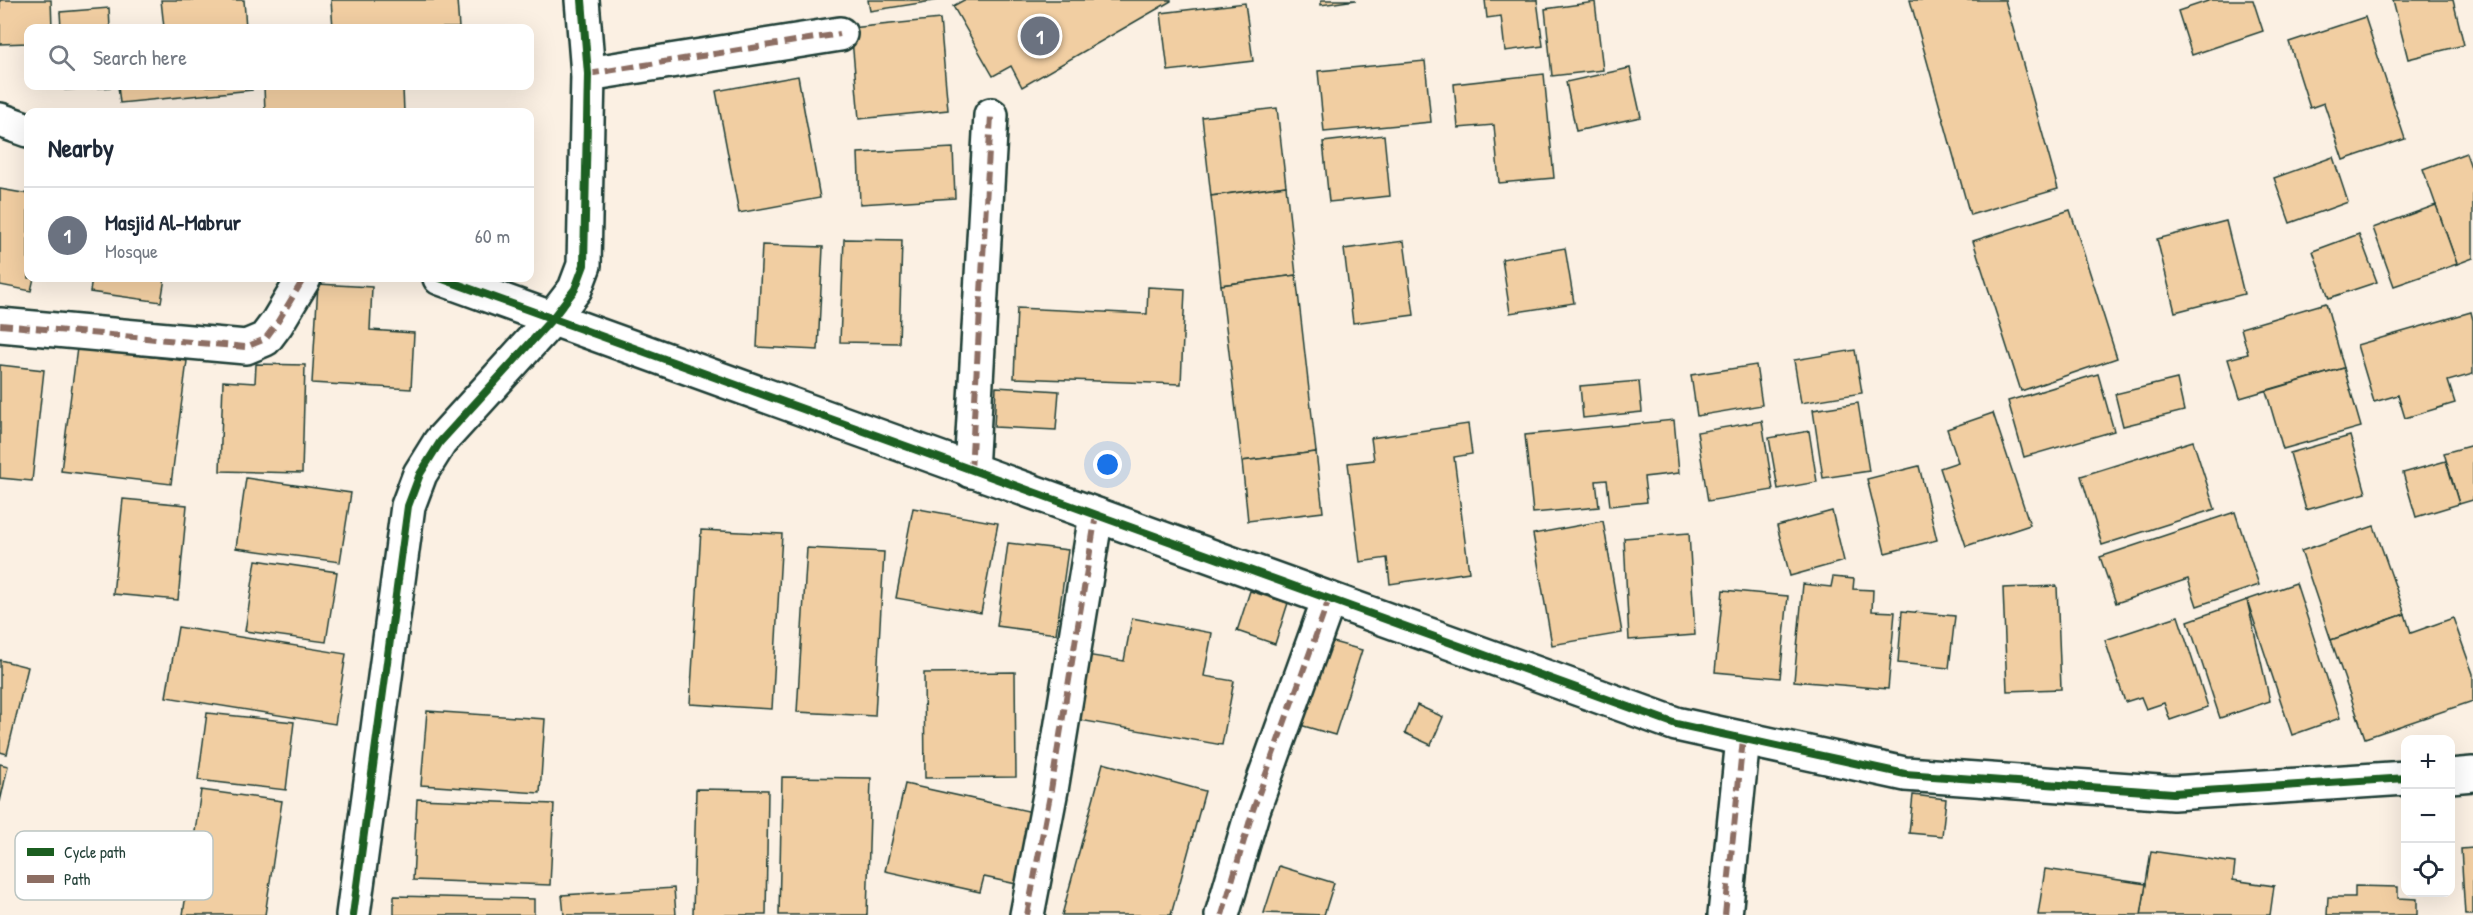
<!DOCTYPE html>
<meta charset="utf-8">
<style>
:root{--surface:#fff;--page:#f6f6f7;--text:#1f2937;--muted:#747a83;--line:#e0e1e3;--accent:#d1495b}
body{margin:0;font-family:"Patrick Hand",sans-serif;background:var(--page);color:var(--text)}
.controls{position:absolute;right:18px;bottom:18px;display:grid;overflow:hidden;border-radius:12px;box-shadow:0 6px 24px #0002}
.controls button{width:54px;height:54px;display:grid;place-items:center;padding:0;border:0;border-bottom:2px solid var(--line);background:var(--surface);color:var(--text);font:30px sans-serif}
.you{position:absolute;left:1108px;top:465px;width:21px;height:21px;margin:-15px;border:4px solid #fff;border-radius:50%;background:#1a73e8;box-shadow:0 0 0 9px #1a73e833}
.badge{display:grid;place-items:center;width:39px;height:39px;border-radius:50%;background:var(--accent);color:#fff;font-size:20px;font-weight:700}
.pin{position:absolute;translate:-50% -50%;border:3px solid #fff;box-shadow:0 2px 6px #0006}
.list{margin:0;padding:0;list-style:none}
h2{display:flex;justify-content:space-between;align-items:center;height:78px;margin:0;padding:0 24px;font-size:26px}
h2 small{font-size:20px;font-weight:400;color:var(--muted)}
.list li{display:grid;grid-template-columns:39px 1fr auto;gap:18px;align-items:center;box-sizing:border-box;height:96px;padding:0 24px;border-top:2px solid var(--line)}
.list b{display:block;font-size:22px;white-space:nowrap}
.list p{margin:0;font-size:20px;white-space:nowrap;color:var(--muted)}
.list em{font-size:20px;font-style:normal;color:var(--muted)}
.icon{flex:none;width:33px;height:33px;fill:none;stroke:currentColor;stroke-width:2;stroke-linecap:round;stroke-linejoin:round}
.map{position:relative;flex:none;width:2473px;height:915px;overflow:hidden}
.search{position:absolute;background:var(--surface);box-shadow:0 6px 24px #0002;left:24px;top:24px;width:510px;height:66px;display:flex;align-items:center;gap:15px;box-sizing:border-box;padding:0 21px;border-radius:12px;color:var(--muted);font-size:22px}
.panel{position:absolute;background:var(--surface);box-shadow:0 6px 24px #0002;left:24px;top:108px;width:510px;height:174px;border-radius:12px}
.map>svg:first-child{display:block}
.building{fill:#f1cea2;stroke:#1f3d34;stroke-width:1.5}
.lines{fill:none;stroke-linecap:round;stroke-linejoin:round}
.street-casing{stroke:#1f3d34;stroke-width:38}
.street{stroke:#fff;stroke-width:33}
.quiet{stroke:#8d6e63;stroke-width:6;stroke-dasharray:12 6;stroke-linecap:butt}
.cycleway-casing{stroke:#fff;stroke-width:11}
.cycleway{stroke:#1b5e20;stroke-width:8}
.key{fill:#fff;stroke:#bcc5c2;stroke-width:1.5}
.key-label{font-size:16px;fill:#1f3d34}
</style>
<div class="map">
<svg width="2473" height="915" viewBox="0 0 2473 915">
<rect width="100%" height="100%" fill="#fbf0e3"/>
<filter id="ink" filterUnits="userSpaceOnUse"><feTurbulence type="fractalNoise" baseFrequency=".0167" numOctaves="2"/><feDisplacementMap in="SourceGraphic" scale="12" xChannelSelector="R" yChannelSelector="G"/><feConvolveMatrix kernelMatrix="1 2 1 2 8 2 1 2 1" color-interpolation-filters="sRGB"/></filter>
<g filter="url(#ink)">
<g class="building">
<polygon points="0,0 51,0 52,28 28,28 28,43 0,44"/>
<polygon points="161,0 244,0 246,28 164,28"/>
<polygon points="331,0 457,0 459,28 333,28"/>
<polygon points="868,0 939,0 870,11"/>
<polygon points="964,0 1171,0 1171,1 1022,87 1011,66 993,76 953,6"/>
<polygon points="1321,0 1356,0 1321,5"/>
<polygon points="1485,0 1537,0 1543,46 1505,51 1501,16 1487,18"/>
<polygon points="1910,0 2005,0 2058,189 1970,215"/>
<polygon points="2211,0 2253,0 2263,31 2192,55 2178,11"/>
<polygon points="2393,0 2453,0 2464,45 2408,59"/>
<polygon points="1595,2 1603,70 1552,76 1545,9"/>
<polygon points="1245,3 1253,61 1168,71 1161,13"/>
<polygon points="109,8 110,28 61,28 60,12"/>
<polygon points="2365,17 2405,139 2343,160 2324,103 2310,108 2289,42"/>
<polygon points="940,19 948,110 859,119 851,28"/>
<polygon points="1425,61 1431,122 1324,132 1318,71"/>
<polygon points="1630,68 1641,117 1576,131 1566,82"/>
<polygon points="1544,74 1554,178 1499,183 1494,125 1458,128 1454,84"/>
<polygon points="798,76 820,198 739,213 716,91"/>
<polygon points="65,86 113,86 113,87 65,90"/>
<polygon points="118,86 251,86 252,90 120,103"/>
<polygon points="264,86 384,86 403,89 404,112 265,112"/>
<polygon points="1277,108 1286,186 1211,196 1202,117"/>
<polygon points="1384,135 1390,196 1329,202 1323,142"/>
<polygon points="953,148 955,198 860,204 858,153"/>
<polygon points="2466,153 2473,173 2473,258 2457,264 2423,169"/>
<polygon points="2333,157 2348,202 2290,223 2274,178"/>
<polygon points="1286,186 1296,275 1221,285 1211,196"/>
<polygon points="0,189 28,194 28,278 34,278 31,291 0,285"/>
<polygon points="2436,205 2457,264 2394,286 2373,228"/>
<polygon points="2070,210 2117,358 2021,391 1973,241"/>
<polygon points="2226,221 2244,294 2175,312 2157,239"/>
<polygon points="2359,234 2377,282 2329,298 2313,251"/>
<polygon points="844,239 902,240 899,343 840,342"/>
<polygon points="1404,241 1414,315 1353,323 1344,249"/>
<polygon points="762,245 823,247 818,350 757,347"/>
<polygon points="1565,248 1574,303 1510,313 1502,259"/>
<polygon points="1296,275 1316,452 1242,461 1221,285"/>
<polygon points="92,278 165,278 161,302 90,292"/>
<polygon points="318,284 372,287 370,330 414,333 411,389 312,383"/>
<polygon points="1148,287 1185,289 1181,384 1014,378 1017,308 1147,314"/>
<polygon points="2326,303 2344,368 2240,398 2228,359 2248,354 2241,328"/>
<polygon points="2471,312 2473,320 2473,374 2448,381 2455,403 2405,418 2398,395 2374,402 2357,345"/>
<polygon points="77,348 187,361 171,484 61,471"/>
<polygon points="1855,350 1862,393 1801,403 1794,360"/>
<polygon points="256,364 305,365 302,473 220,471 223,381 255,383"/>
<polygon points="0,365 44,370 32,481 0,478"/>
<polygon points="1756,365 1762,405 1697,416 1691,375"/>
<polygon points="2344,368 2361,427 2283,449 2266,391"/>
<polygon points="2098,374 2114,431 2024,457 2008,401"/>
<polygon points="2177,379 2184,411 2123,426 2115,394"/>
<polygon points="1639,381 1642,412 1583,418 1580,386"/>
<polygon points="996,387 1059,391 1056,430 994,427"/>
<polygon points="1858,403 1869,471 1823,478 1813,410"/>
<polygon points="1993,413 2030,525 1966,546 1940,468 1958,462 1947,429"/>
<polygon points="1674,420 1679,473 1644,477 1647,502 1610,506 1607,480 1596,481 1599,507 1533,513 1525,435"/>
<polygon points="1762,421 1773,490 1708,501 1697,432"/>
<polygon points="1468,424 1472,454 1454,457 1469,572 1390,584 1387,558 1360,562 1348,463 1374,460 1371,438"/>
<polygon points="1809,431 1817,482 1778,489 1769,438"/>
<polygon points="2350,436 2366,493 2306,510 2290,453"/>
<polygon points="2193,441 2215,509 2102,545 2081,476"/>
<polygon points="2473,445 2473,500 2459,504 2444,453"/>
<polygon points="1316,452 1323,512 1248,521 1242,461"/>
<polygon points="2446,461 2459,504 2416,517 2403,473"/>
<polygon points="1919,466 1937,540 1885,553 1867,479"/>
<polygon points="246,478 351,493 340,562 236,548"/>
<polygon points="123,499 187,505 178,600 113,594"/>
<polygon points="913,508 998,523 981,613 896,598"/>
<polygon points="1832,511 1844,561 1790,576 1777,526"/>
<polygon points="2235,512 2259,585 2197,606 2188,579 2116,603 2100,557"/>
<polygon points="1603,521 1622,633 1552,645 1533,534"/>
<polygon points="2374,526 2405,614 2331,640 2301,551"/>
<polygon points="701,530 782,534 772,709 690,704"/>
<polygon points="1689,533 1695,635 1629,640 1624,538"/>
<polygon points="1008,543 1068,550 1056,634 997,626"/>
<polygon points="807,548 884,552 875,716 797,712"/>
<polygon points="256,560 337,572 326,642 245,631"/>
<polygon points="1833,577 1854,579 1853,589 1873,590 1872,611 1895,612 1888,689 1794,681 1803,584 1831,587"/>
<polygon points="2296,583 2340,718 2292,735 2247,600"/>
<polygon points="2057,586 2061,689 2007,691 2003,588"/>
<polygon points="1723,590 1788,596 1780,678 1715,672"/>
<polygon points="1250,591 1288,603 1275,644 1237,631"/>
<polygon points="2247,600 2270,701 2220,718 2188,621"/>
<polygon points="1902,611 1955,616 1949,668 1898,663"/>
<polygon points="2405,614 2411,633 2453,618 2473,674 2473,701 2365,738 2331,640"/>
<polygon points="2178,616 2208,707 2170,720 2164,703 2146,709 2141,697 2125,702 2105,640"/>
<polygon points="1132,618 1212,633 1204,676 1234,681 1222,745 1068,718 1080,654 1124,661"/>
<polygon points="178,627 346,654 335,724 166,697"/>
<polygon points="1326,640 1362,650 1335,735 1300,725"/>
<polygon points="0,660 28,667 7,754 0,752"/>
<polygon points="1015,672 1016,777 925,778 924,673"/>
<polygon points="1417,705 1443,717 1431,745 1405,733"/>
<polygon points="427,711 545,719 540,793 421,785"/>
<polygon points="207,713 294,722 286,790 198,780"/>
<polygon points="1103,763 1205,791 1171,915 1062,915"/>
<polygon points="0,764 8,766 0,802"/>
<polygon points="782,777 871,778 867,915 779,915"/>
<polygon points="905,784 1037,813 1021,885 984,877 980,892 885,871"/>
<polygon points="696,789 768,790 766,915 693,915"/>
<polygon points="201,790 282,801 265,915 183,915"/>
<polygon points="1913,795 1946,799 1942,836 1909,833"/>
<polygon points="417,799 554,804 550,885 413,880"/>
<polygon points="2473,848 2473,915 2465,915 2461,849"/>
<polygon points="2151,851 2235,863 2233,880 2274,886 2270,915 2141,915"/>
<polygon points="1279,866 1334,883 1324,915 1264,913"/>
<polygon points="2045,869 2146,884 2141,915 2038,915"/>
<polygon points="2355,886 2398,887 2398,898 2417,899 2417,915 2327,915 2328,897 2355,897"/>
<polygon points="674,888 676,915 564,915 562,895"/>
<polygon points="394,896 534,899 534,915 394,915"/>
</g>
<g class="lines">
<defs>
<g id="street">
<polyline points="588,74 840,34"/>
<polyline points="0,120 28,130"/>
<polyline points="440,278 1676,724 1905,774 2173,793 2406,778"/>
<polyline points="0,325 246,347 265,339 277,323 304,278"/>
<polyline points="971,471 991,115"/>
<polyline points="2450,776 2473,774"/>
<polyline points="353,915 408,506 420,474 440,442 552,319 575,289 584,265 588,74 582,0"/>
<polyline points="1027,915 1051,790 1096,515"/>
<polyline points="1222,915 1253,810 1329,599"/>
<polyline points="1725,915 1743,739"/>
</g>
</defs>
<use href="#street" class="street-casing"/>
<use href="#street" class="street"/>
<g class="quiet">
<polyline points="588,74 840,34"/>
<polyline points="0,325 246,347 265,339 277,323 304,278"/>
<polyline points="971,471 991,115"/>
<polyline points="1027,915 1051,790 1096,515"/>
<polyline points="1222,915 1253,810 1329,599"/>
<polyline points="1725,915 1743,739"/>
</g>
<defs>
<g id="cycleway">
<polyline points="440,278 1676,724 1905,774 2173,793 2406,778"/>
<polyline points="353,915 408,506 420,474 440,442 552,319 575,289 584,265 588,74 582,0"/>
</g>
</defs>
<use href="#cycleway" class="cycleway-casing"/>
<use href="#cycleway" class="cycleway"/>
</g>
</g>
<rect x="15" y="831" width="198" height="69" rx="9" class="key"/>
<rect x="27" y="848" width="27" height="8" fill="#1b5e20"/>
<rect x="27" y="875" width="27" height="8" fill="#8d6e63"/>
<g class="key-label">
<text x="64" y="858">Cycle path</text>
<text x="64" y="885">Path</text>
</g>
</svg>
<div class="controls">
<button>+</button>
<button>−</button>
<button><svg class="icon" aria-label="locate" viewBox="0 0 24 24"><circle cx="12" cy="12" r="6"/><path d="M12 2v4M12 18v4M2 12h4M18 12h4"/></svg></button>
</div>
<div class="you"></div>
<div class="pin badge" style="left:1040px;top:36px;background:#6b7280">1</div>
<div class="search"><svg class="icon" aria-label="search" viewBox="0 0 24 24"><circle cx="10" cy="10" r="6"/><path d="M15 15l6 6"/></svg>Search here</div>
<section class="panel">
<h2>Nearby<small></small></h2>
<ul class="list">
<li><span class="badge" style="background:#6b7280">1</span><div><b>Masjid Al-Mabrur</b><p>Mosque</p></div><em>60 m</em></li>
</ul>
</section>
</div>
